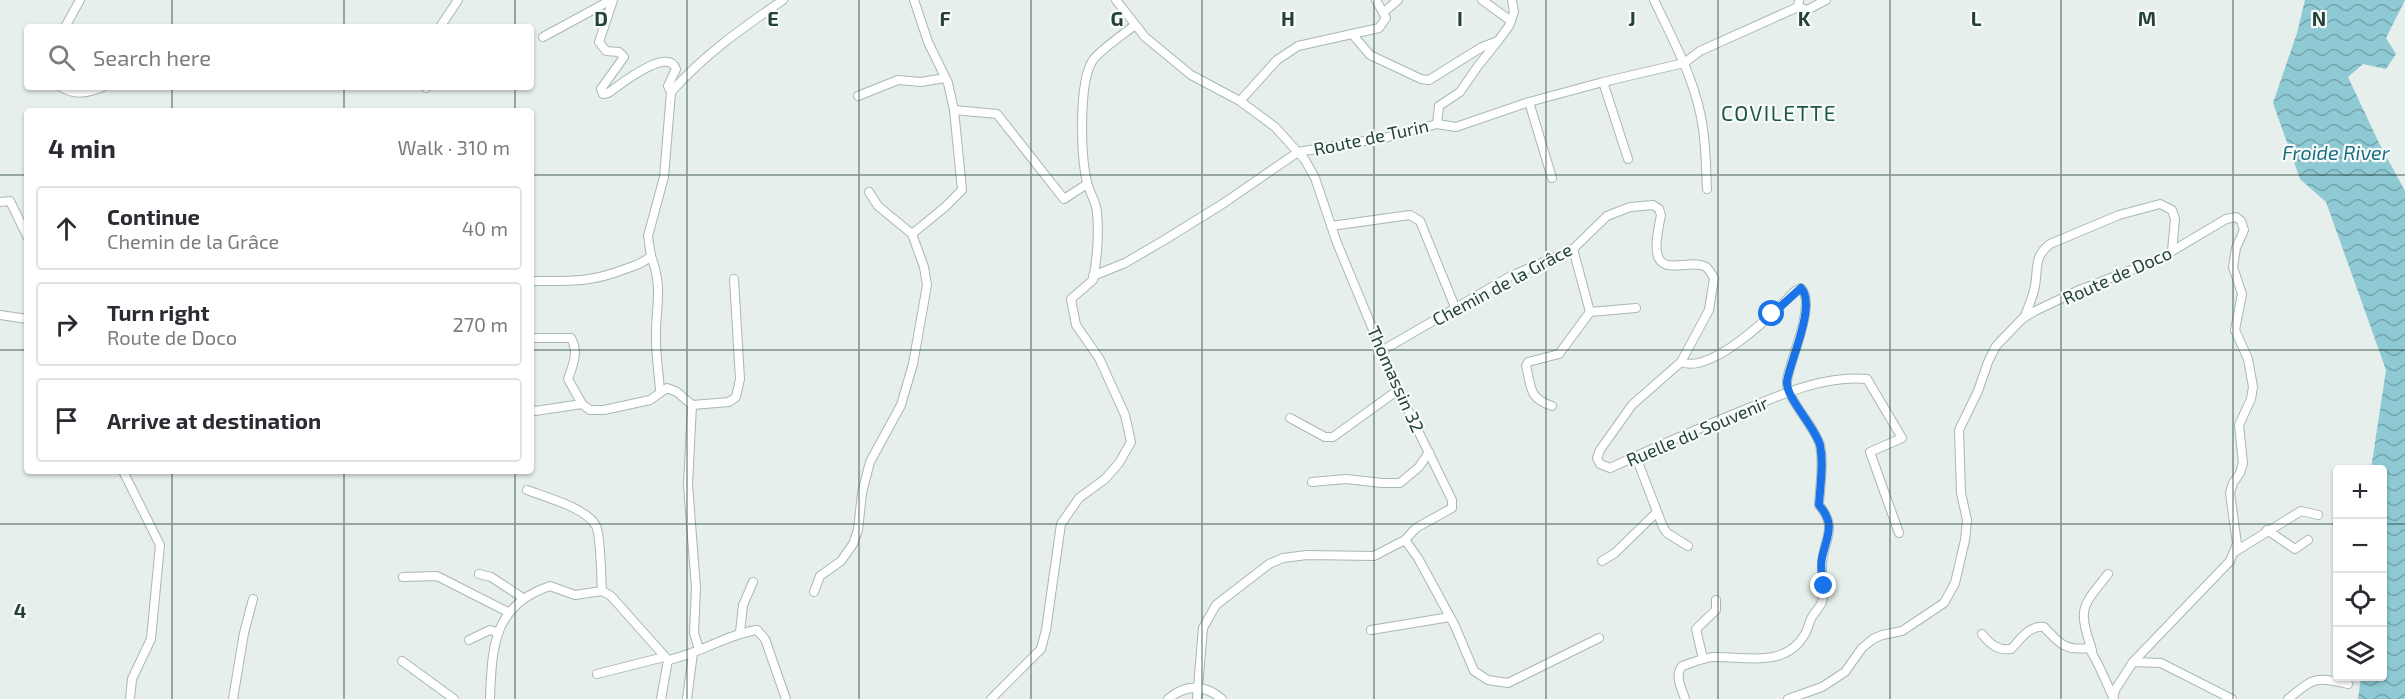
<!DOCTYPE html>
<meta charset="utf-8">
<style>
:root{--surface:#fff;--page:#f2f2f3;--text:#2b2b33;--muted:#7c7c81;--line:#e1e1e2}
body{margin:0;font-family:"Exo 2",sans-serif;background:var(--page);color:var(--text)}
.controls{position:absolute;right:18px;bottom:18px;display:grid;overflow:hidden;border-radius:6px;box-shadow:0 2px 4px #0004}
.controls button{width:54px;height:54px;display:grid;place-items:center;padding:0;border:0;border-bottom:2px solid var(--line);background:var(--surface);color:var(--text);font:30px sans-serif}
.stop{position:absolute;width:18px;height:18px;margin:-14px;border:4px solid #1a73e8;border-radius:50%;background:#fff}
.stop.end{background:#1a73e8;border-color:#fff;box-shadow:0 2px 6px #0008}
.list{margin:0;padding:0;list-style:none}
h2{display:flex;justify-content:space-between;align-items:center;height:78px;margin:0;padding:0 24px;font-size:26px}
h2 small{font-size:20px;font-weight:400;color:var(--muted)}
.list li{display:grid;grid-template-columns:39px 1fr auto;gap:18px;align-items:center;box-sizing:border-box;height:84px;margin:0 12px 12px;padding:0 12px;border:2px solid var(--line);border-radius:6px}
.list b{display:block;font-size:22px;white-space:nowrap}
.list p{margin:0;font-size:20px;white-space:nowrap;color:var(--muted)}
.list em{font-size:20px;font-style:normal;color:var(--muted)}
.icon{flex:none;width:33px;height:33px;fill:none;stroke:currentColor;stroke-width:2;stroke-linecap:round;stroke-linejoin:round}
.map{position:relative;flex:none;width:2405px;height:699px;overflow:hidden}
.search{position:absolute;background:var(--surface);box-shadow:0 2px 4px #0004;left:24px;top:24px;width:510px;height:66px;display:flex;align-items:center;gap:15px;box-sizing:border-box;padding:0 21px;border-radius:6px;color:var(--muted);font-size:22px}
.panel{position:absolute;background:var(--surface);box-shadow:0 2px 4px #0004;left:24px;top:108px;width:510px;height:366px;border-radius:6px}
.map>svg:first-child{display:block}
.water{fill:url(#water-waves)}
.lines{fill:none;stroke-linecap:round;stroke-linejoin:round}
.street-casing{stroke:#a8b8b2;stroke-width:10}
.street{stroke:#fff;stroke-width:8}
.route{stroke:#1a73e8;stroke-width:8}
.grid{fill:none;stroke:#24423a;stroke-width:1.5;stroke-opacity:0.55}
.labels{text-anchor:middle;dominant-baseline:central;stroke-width:4.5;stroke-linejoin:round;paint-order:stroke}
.street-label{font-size:18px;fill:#24423a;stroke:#f7fbf9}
.water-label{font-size:20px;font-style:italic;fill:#1c6f80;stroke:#f7fbf9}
.quarter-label{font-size:21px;letter-spacing:1.5px;fill:#1f5548;stroke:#f7fbf9}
.grid-label{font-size:20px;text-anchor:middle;font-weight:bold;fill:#24423a;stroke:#f7fbf9;stroke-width:4.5;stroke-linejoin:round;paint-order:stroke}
</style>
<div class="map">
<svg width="2405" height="699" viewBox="0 0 2405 699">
<defs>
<pattern id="water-waves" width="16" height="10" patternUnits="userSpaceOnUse" patternTransform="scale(1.5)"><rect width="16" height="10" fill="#8ec9d4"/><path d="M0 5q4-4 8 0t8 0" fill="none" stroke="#74a5ad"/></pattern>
</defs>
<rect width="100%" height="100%" fill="#e6efeb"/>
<polygon class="water" points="2305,0 2405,0 2386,38 2396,54 2386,69 2363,64 2348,77 2379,143 2405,191 2405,699 2358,699 2361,677 2382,676 2382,470 2371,469 2386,370 2326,202 2300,179 2273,103 2297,33"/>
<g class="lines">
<defs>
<g id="street">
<polyline points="1116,0 1145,37 1191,75 1240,101 1275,127 1305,160 1315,178 1337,243 1398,390 1452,500 1452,508 1416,528 1405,540 1374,556 1307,555 1283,558 1269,564 1216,605 1203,628 1197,699"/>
<polyline points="1482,0 1511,21"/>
<path d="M1654,0C1674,42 1697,83 1703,129C1706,149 1706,169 1707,189"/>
<polyline points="1798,7 1807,10 1826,0"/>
<polyline points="1384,12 1398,0"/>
<polyline points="65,27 80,0"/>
<polyline points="440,27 458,0"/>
<polyline points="1353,35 1370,55 1421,79 1429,80 1482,47 1498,41 1509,26 1514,12 1512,0"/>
<polyline points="543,37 611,0"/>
<polyline points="1603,82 1628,159"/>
<path d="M61,87C76,96 87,93 103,87"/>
<polyline points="425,87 426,88"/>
<path d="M671,92C705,54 741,29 783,0"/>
<polyline points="858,96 898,80 921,82 945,78"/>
<polyline points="1240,101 1277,60 1298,46 1379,28 1386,18 1376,0"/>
<polyline points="1529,102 1552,178"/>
<polyline points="954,110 997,114 1064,199 1087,184"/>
<polyline points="1437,124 1439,106 1460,92 1478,66 1498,41"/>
<polyline points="869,192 878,206 912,234 945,207 962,190 954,110 948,83 928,42 914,0"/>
<polyline points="0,202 10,201 27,236"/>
<polyline points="1331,226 1410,215 1420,221 1455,307"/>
<polyline points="1573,249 1590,312"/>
<path d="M651,256C664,290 655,306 656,340C656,357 659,374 660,391"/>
<polyline points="1093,276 1125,263 1166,239 1224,203 1298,152 1388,137 1437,124 1456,127 1529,102 1603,82 1684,63 1700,51 1798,7 1799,0"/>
<path d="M531,281C568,281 590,283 625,269C634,266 644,263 651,256L648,236L664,177L671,92L668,86L676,69C668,46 620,85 608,93L603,94L601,89L624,57L619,52L606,51L599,42L613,0"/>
<polyline points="0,315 27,319"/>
<path d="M2024,318C2028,308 2033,297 2035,286C2038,268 2034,256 2050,244L2119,215L2160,204L2172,210L2175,219L2172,251"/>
<path d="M531,338H571C579,352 573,365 568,379L582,404"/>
<path d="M1383,350L1509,277L1573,249L1607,216L1630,207L1653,205L1659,209L1661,215C1659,226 1655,241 1657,252C1660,277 1691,258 1706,267C1709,269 1712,275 1714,278L1709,310L1681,362C1712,375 1775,312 1795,291L1801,288C1817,304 1789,361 1787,381C1785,397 1814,425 1820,445C1824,463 1820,486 1819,505C1839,529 1823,539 1822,565C1821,577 1826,590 1822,602C1820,607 1815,612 1812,617C1809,622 1808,629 1805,634C1785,669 1745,656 1713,657C1702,658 1692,663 1682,666C1674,676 1682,689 1685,699"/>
<path d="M1681,362L1632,405L1600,450L1597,458L1600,464L1610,468C1654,448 1699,428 1744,410C1782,394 1825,375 1867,379L1902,438L1870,452L1899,533"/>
<polyline points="692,405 688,485 696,588 694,633 699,649"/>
<path d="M1552,406C1528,398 1532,388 1526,366L1528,362L1559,354L1590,312L1636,308"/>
<polyline points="531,409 535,411 582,404 590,410 604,410 650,400 667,388 677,392 692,405 729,402 736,397 740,379 734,279"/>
<polyline points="1290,418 1325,437 1333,437 1398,390"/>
<polyline points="1636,457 1663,527 1667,533 1688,546"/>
<polyline points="123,471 160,545 151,639 132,679 130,699"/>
<polyline points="1312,482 1346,479 1382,483 1400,483 1419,467 1429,452"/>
<path d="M527,490C545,497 587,508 596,526C601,535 601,579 602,591"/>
<polyline points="2267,530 2295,549 2308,540"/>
<polyline points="1405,540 1418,558 1455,626 1474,671 1488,680 1508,683 1599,638"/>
<polyline points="2236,551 2301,511 2318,515"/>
<polyline points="1602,561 1615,553 1656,513"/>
<polyline points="479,574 491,577 523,598"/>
<polyline points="403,577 437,576 508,612"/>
<polyline points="814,592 820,576 841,561 853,544 858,530 862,493 870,462 901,405 913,364 927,285 924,267 912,234"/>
<polyline points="1371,630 1450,617"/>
<polyline points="740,632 743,605 753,582"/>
<path d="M1982,634C1990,644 1998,651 2011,649C2020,640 2029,625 2044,627C2059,643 2065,651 2088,648C2094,652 2109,689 2114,699"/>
<polyline points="469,640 490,630 497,632"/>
<path d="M2092,650C2078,608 2081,608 2108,574"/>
<polyline points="1703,659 1696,629 1716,610 1716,600"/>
<polyline points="402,661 454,699"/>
<polyline points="597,674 664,657"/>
<polyline points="233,699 244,633 253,599"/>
<path d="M490,699C492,647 493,605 550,586L575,595L602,591L611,596L668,660"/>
<path d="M661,699L668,660C699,654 725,635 757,630L765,639L786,699"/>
<polyline points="687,699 693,653"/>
<path d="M991,699L1041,649L1046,630L1061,524L1079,498L1105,479L1119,463L1131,442L1125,415L1099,358L1076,325L1071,299L1093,280C1097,259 1099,234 1097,212C1096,201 1089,192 1087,182C1081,157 1078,82 1093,60C1099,51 1125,33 1135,25"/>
<path d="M1168,699C1186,684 1204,684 1222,699"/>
<polyline points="1788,699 1822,687 1845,672 1862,648 1873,639 1882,635 1902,631 1944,603 1955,583 1965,540 1967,520 1961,493 1959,430 1978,391 1988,362 1996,346 2023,318 2035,311 2077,291 2157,260 2226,219 2236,217 2241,221 2244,230 2236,248 2233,267 2242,294 2235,330 2248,359 2253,387 2251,399 2239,425 2243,463 2240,473 2233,483 2230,493 2237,544 2230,561 2133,662"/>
<polyline points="2113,699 2115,690 2133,662 2161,663 2232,699"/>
<path d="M2288,699C2314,678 2314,676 2348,684"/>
</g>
</defs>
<use href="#street" class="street-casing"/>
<use href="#street" class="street"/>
</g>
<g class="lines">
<path class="route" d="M1772,314L1801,288C1817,304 1790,361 1787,381C1785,397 1814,425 1820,445C1824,464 1820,486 1819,505C1836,525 1827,535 1822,558C1820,567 1822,577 1824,586"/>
</g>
<path class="grid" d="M172,0V27M344,0V27M515,0V27M687,0V699M859,0V699M1031,0V699M1202,0V699M1374,0V699M1546,0V699M1718,0V699M1890,0V699M2061,0V699M2233,0V699M172,87V111M344,87V111M515,87V111M0,175H27M531,175H2405M0,350H27M531,350H2405M172,471V699M344,471V699M515,471V699M0,524H2338M2382,524H2405"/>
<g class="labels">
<g class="street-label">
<text transform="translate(1371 137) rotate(-12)">Route de Turin</text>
<text transform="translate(2117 275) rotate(-24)">Route de Doco</text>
<text transform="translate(1502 284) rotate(-28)">Chemin de la Grâce</text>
<text transform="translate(1396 379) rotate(66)">Thomassin 32</text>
<text transform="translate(1697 431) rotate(-23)">Ruelle du Souvenir</text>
</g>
<g class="water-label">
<text x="2336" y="152">Froide River</text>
</g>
<g class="quarter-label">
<text x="1779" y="112">COVILETTE</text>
</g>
</g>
<g class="grid-label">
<text x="601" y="26">D</text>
<text x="773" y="26">E</text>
<text x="945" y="26">F</text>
<text x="1117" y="26">G</text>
<text x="1288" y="26">H</text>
<text x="1460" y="26">I</text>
<text x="1632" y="26">J</text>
<text x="1804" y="26">K</text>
<text x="1976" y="26">L</text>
<text x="2147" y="26">M</text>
<text x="2319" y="26">N</text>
<text x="20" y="618">4</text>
</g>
</svg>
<div class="controls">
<button>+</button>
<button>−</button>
<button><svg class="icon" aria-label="locate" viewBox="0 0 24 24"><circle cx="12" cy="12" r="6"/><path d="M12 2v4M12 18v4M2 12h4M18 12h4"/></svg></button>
<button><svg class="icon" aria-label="layers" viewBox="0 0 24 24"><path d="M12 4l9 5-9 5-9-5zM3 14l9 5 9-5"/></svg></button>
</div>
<div class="stop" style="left:1772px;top:314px"></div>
<div class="stop end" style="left:1824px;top:586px"></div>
<div class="search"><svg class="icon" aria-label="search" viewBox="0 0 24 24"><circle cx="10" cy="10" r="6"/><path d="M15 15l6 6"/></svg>Search here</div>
<section class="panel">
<h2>4 min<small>Walk · 310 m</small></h2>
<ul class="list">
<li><svg class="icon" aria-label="ahead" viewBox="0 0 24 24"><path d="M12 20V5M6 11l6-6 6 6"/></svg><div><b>Continue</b><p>Chemin de la Grâce</p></div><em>40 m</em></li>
<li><svg class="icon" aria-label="right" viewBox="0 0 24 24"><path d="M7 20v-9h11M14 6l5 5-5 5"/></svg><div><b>Turn right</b><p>Route de Doco</p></div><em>270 m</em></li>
<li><svg class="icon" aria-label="arrive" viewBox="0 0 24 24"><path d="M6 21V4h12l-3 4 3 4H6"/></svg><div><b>Arrive at destination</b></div></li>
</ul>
</section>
</div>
